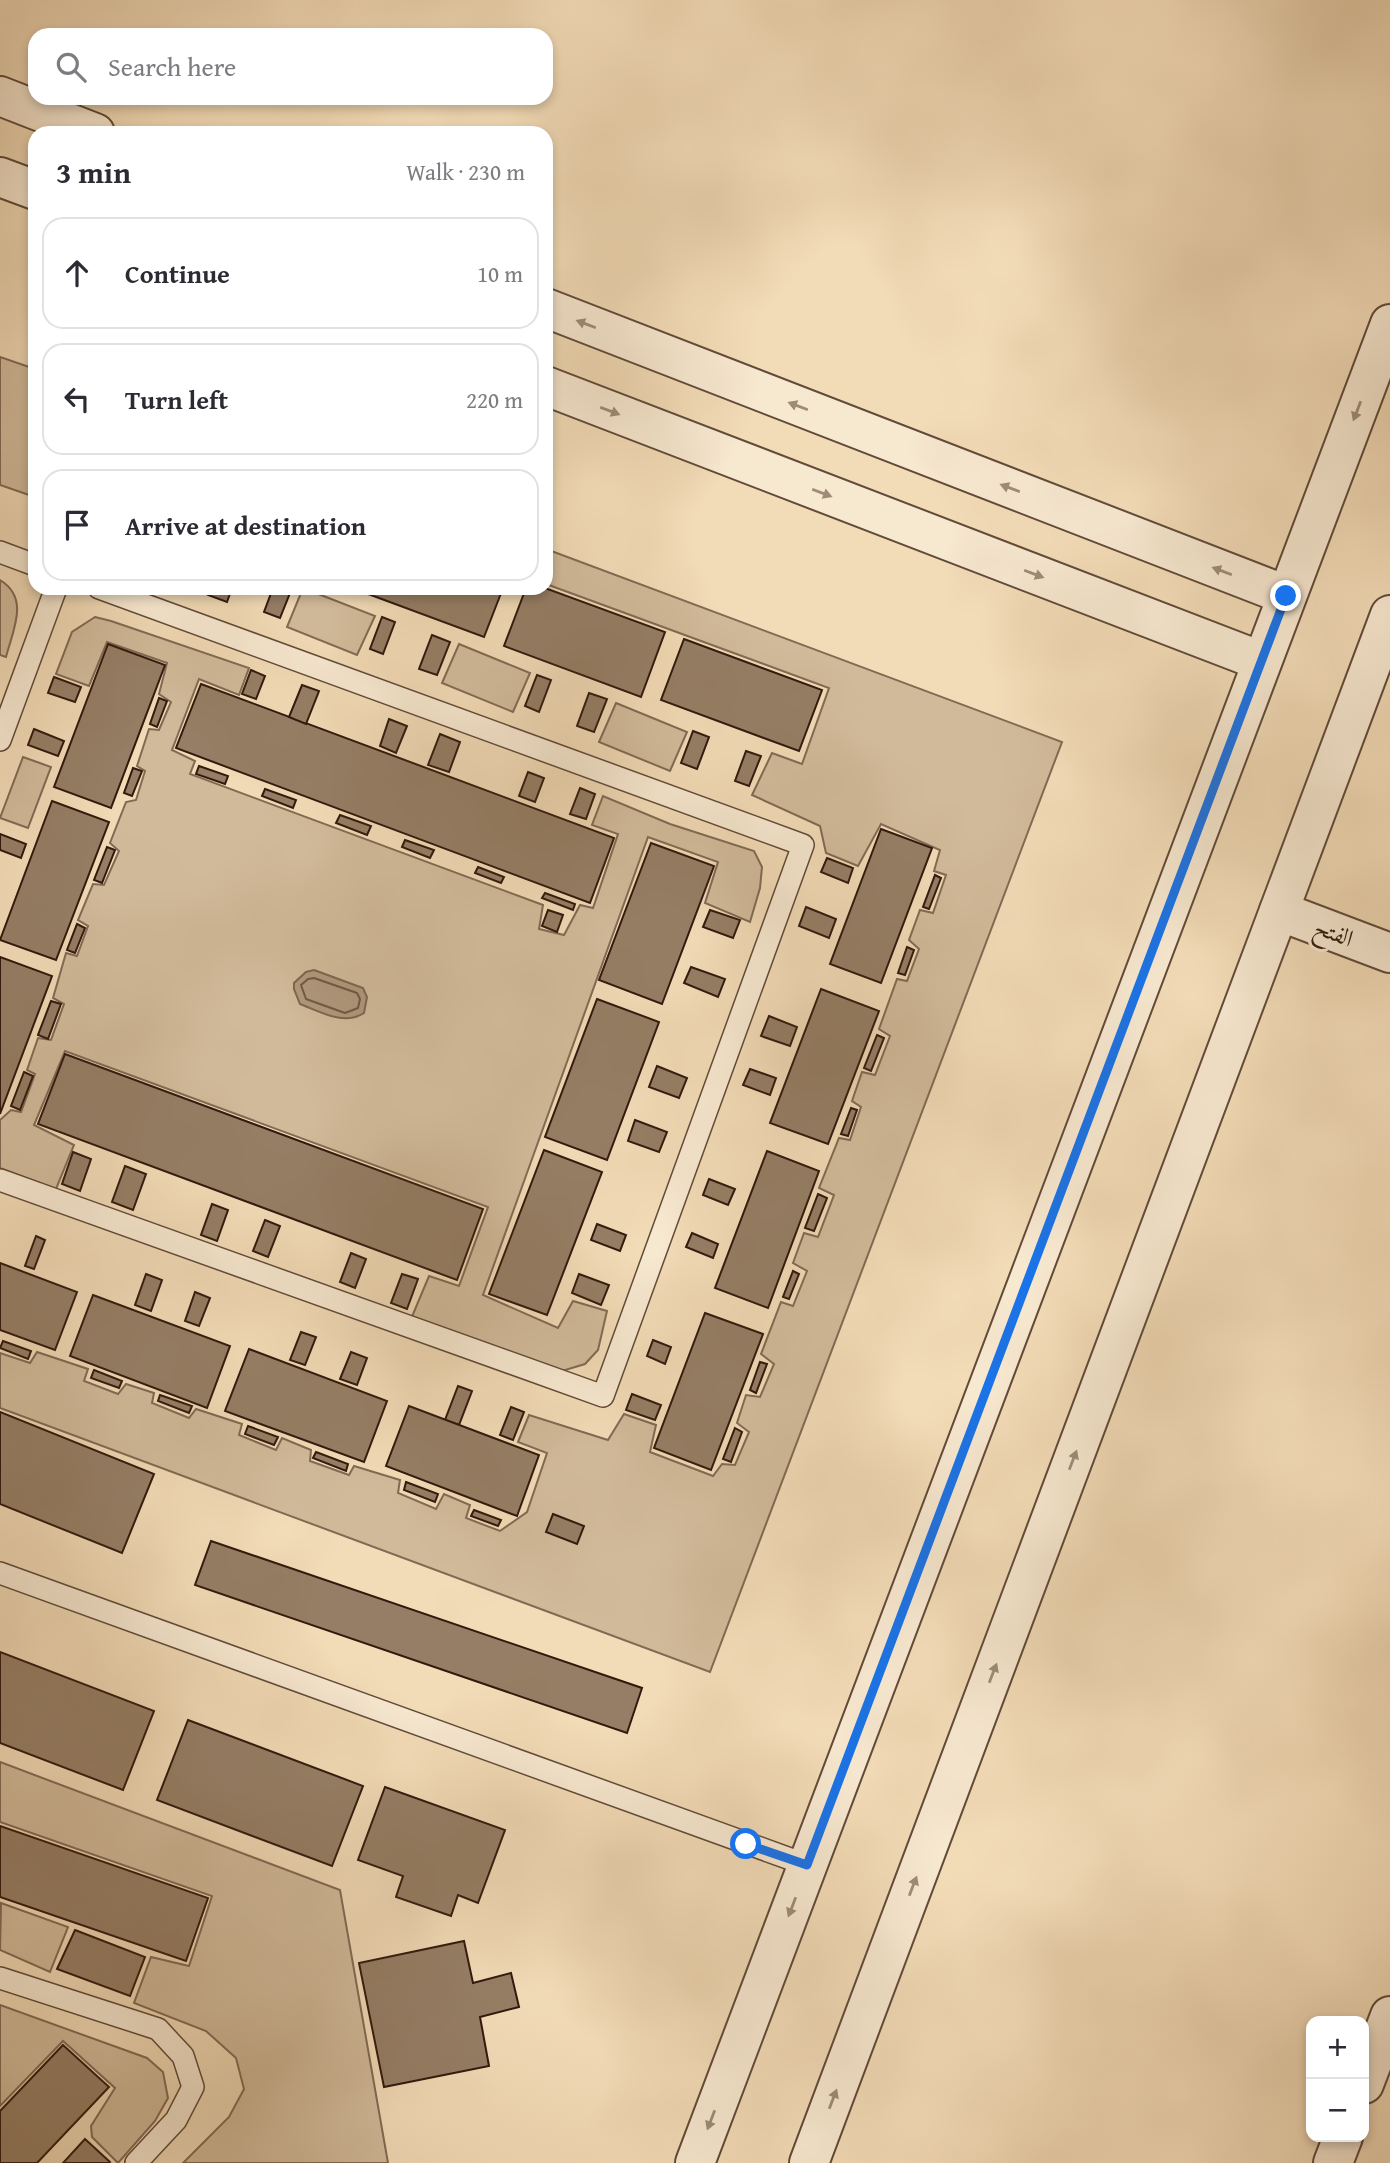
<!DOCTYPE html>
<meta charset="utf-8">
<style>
:root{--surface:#fff;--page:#f2f2f3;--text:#2b2b33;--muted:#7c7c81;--line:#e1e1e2}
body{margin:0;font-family:"Gentium Book Plus",Amiri,serif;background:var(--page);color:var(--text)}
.controls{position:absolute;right:21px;bottom:21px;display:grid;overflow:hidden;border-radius:14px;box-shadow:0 4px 10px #0003}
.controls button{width:63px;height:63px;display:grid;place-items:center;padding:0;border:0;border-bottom:2px solid var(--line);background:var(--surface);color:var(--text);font:35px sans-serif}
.stop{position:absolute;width:21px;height:21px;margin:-16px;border:5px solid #1a73e8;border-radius:50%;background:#fff}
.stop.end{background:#1a73e8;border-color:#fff;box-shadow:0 2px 7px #0008}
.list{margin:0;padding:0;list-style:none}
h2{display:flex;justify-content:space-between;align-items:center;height:91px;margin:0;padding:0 28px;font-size:30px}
h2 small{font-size:23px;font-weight:400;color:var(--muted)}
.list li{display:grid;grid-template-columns:46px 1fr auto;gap:21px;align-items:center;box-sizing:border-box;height:112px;margin:0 14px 14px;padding:0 14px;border:2px solid var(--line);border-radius:21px}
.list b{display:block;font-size:26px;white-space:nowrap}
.list em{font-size:23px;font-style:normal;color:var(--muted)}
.icon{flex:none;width:38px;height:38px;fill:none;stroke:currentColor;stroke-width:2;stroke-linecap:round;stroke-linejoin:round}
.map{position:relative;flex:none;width:1390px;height:2163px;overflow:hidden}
.search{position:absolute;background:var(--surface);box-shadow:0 4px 10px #0003;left:28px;top:28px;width:525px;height:77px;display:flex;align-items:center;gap:18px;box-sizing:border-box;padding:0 24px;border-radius:21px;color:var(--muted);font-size:26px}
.panel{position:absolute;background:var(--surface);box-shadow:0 4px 10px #0003;left:28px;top:126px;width:525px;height:469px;border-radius:21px}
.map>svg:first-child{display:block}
.green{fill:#d1ba9a;stroke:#816a54;stroke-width:2}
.water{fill:#b0997d;stroke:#7d6650;stroke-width:2}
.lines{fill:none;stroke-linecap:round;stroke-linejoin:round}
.shore{stroke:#705945;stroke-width:2}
.building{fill:#957e65;stroke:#31190d;stroke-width:2}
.service-casing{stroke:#614a38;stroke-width:24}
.minor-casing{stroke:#614a38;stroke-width:42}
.tertiary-casing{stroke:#614a38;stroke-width:42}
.service{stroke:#f7e8d0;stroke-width:21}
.minor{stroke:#f7e8d0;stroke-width:38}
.tertiary{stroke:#f7e8d0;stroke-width:38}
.oneway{fill:#9e8b78}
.route{stroke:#1a73e8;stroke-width:9}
.labels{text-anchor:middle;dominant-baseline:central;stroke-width:6;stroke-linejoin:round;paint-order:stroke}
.street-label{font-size:24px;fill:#31190d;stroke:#f7e8d0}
</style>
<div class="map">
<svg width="1390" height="2163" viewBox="0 0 1390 2163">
<rect width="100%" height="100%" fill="#f2dbb7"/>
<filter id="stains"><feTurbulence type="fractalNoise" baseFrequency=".00286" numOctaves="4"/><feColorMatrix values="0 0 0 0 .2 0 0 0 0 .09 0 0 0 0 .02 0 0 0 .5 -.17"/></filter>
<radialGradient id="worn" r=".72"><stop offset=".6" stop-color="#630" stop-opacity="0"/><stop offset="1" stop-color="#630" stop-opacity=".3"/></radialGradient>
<g class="green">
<polygon points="0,357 35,369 35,497 0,485"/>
<polygon points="546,549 1062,742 710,1672 0,1408 0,1353 30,1363 37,1352 88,1369 84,1381 118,1394 126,1384 154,1393 152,1403 189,1418 196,1409 242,1424 239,1435 276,1450 282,1438 311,1450 310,1461 349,1475 354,1466 400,1480 398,1493 436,1509 444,1494 470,1505 466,1518 500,1531 527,1512 547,1453 518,1442 529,1415 608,1440 624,1414 656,1425 650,1452 713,1476 722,1464 735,1465 749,1432 737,1423 746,1395 760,1397 774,1364 761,1354 781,1302 793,1306 807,1271 793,1263 804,1233 818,1237 834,1195 819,1188 839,1138 850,1140 861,1107 852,1101 862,1072 875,1075 890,1036 879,1029 897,979 907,981 919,949 909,940 920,910 933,913 946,875 934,871 940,850 881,824 858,866 826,853 820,826 752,795 772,753 802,764 829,688 546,584"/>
<path d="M0,580C30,598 13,630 6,657L0,655Z"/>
<polygon points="303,588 375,616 357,655 287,627"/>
<polygon points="95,617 111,621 249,668 239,695 199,679 172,750 195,761 190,774 543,905 539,929 564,935 580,905 593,908 618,834 592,825 603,796 670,824 754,851 762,867 760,888 750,922 705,903 718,862 648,837 483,1295 558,1328 573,1301 607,1311 598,1350 585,1364 562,1371 411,1319 429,1276 459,1286 488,1207 65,1051 34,1125 74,1145 56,1189 0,1168 0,1120 11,1110 21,1112 35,1074 27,1070 38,1038 51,1040 64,1004 53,998 66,953 77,956 88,926 78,920 93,884 104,885 119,851 110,843 126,802 136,800 145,771 137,766 149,729 159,730 171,702 159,694 167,663 107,642 89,686 56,674 72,632"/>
<polygon points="459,644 530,673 513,712 442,683"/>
<polygon points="616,703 687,732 670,771 599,742"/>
<polygon points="23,757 51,767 28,828 0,818"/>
<polygon points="0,1762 340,1890 388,2163 183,2163 229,2117 244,2089 236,2058 206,2031 134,2003 151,1957 189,1966 212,1896 0,1822"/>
<polygon points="1,1903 68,1927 50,1972 0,1950"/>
<polygon points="0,2005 147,2058 163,2072 168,2098 155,2121 118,2163 92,2137 91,2126 115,2088 63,2041 0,2106"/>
</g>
<path class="water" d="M314,970L363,988L367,997L364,1013C344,1026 321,1012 300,1004L294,989V983L306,972Z"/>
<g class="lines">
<polygon class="shore" points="314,978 357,993 360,999 358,1008 345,1013 306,999 301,985 308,979"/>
</g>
<g class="building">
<polygon points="211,588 232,588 227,602 208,595"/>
<polygon points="273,588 292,588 280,618 264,612"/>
<polygon points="352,588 503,588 484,637"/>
<polygon points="526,588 545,588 665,632 641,697 504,646"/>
<polygon points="382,617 395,622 383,654 370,649"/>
<polygon points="432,635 450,642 437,675 419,669"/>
<polygon points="684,639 822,690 799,751 661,700"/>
<polygon points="108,644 165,665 111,808 54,787"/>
<polygon points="251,670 265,676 256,699 242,694"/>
<polygon points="537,675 551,680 539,712 525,706"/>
<polygon points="54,677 81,687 75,702 48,693"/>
<polygon points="201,684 614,838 590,903 176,748"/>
<polygon points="302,685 319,691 306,724 289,717"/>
<polygon points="589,693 607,699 594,732 577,726"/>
<polygon points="159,698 167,701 157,727 150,724"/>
<polygon points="389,719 407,726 396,753 380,746"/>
<polygon points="34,729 64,741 58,756 28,745"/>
<polygon points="693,731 709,737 697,769 681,763"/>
<polygon points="440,734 460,742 449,772 428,765"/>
<polygon points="746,751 761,756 749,786 735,781"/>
<polygon points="199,766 228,776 225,784 196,774"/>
<polygon points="133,768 142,771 132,796 124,793"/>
<polygon points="528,772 544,778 535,802 519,796"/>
<polygon points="580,788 595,794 586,819 570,814"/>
<polygon points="265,789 296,800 293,808 262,796"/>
<polygon points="52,801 109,822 56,960 0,940"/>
<polygon points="340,815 371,826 367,835 336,823"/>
<polygon points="881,829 932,848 881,983 830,964"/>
<polygon points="0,834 26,844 21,858 0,850"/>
<polygon points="405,840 434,850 430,858 402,847"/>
<polygon points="651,843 714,866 662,1004 599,980"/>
<polygon points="107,847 115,850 102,883 94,880"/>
<polygon points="827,858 853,868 848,883 821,872"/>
<polygon points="478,867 504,877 501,883 475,873"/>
<polygon points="935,875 941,878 929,909 923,907"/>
<polygon points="545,893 575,904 573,910 542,898"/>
<polygon points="806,907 836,919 829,938 799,926"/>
<polygon points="548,910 563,915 557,932 542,926"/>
<polygon points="710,910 740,920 733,938 703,927"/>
<polygon points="77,924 85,928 75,953 67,950"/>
<polygon points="907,947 914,950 905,975 898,973"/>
<polygon points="0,957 52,976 0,1114"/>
<polygon points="691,967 725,979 718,997 684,983"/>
<polygon points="821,989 879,1011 828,1144 770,1123"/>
<polygon points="597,999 659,1022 607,1160 545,1137"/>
<polygon points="51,1001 61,1004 48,1039 38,1035"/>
<polygon points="769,1016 797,1027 790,1046 761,1036"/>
<polygon points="877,1035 884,1038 871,1071 864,1068"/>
<polygon points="65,1054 483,1209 457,1280 38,1124"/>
<polygon points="657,1066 687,1078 679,1098 649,1087"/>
<polygon points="750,1069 776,1078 770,1095 743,1085"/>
<polygon points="24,1072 33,1076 20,1110 11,1106"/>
<polygon points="851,1108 857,1110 848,1136 841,1134"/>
<polygon points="635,1120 667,1132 659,1152 628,1141"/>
<polygon points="544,1150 602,1172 547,1315 489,1294"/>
<polygon points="767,1151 819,1171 768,1308 715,1288"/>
<polygon points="73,1152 91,1159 80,1191 62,1184"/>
<polygon points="125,1166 146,1174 133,1210 112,1202"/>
<polygon points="709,1179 735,1189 728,1205 703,1195"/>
<polygon points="818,1194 827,1198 814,1231 805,1228"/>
<polygon points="212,1204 228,1210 217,1241 201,1235"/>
<polygon points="265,1220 280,1226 268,1257 253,1251"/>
<polygon points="597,1224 626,1235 620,1251 591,1240"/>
<polygon points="692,1233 718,1244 713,1258 686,1247"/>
<polygon points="36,1236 45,1240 34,1269 25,1266"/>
<polygon points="351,1253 366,1259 355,1288 340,1282"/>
<polygon points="0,1263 77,1292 55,1350 0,1330"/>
<polygon points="793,1271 799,1274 789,1299 783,1297"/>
<polygon points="146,1274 162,1280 151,1311 135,1305"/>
<polygon points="402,1274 418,1279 407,1309 391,1303"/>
<polygon points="579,1274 609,1285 601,1305 572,1293"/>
<polygon points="195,1292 210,1298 199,1326 185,1321"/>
<polygon points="93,1295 230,1346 207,1408 70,1356"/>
<polygon points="705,1313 763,1334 711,1470 654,1448"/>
<polygon points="301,1332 316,1337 305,1365 290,1360"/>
<polygon points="653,1340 671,1347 665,1364 647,1356"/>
<polygon points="3,1341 31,1351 28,1359 0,1348"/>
<polygon points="249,1349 387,1401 364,1462 225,1411"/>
<polygon points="351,1352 367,1358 357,1385 340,1379"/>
<polygon points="760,1362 767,1364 756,1393 750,1390"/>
<polygon points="94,1370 122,1381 119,1388 91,1378"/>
<polygon points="458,1386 472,1391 459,1425 445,1420"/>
<polygon points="632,1394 661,1405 655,1420 626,1410"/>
<polygon points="160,1395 192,1406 189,1413 158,1401"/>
<polygon points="409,1406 539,1455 517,1516 386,1466"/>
<polygon points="511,1407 524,1412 513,1440 500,1435"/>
<polygon points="0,1412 154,1474 122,1553 0,1504"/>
<polygon points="248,1426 278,1437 274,1445 245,1434"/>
<polygon points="735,1428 742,1432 731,1462 723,1459"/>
<polygon points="316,1452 348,1464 346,1471 313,1458"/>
<polygon points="406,1482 438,1494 435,1502 404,1490"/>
<polygon points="474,1510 501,1520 498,1526 471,1516"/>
<polygon points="553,1514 584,1526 577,1544 546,1532"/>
<polygon points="211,1541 642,1688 627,1733 195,1585"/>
<polygon points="0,1652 154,1711 123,1790 0,1743"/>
<polygon points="188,1720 363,1786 332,1866 157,1800"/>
<polygon points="385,1787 505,1830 478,1903 458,1895 451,1916 396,1897 403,1876 358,1860"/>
<polygon points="0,1826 208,1898 186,1961 0,1897"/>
<polygon points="75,1930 145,1957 130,1996 57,1969"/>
<polygon points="464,1941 473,1983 511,1973 519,2007 480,2017 489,2066 384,2087 359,1963"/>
<polygon points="63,2045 109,2087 37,2163 0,2163 0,2111"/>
<polygon points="85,2139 110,2162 109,2163 63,2163"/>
</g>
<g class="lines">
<defs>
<g id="service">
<polyline points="0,552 35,565"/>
<polyline points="0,740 56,588"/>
<polyline points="0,1180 603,1396 803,845 99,588"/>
<polyline points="0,1573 807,1865"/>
<polyline points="0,1978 158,2029 183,2056 193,2087 176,2120 136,2163"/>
</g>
<g id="minor">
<polyline points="1279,911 1390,953"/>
<polyline points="1364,2084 1390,2016"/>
<polyline points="695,2163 1390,324"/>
<polyline points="809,2163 1390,615"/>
<polyline points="1333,2163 1343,2137"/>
</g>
<g id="tertiary">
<polyline points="0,96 95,133"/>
<polyline points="0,177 35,190"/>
<polyline points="546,308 1286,595"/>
<polyline points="546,386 1261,661"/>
</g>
</defs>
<use href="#service" class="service-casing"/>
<use href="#minor" class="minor-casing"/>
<use href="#tertiary" class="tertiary-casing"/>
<use href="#service" class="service"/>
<use href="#minor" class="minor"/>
<use href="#tertiary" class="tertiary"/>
</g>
<defs><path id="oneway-solid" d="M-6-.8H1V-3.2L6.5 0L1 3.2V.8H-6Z" transform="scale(1.75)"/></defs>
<g class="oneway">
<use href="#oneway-solid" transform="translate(586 324) rotate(-159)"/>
<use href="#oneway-solid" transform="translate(798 406) rotate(-159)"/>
<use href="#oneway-solid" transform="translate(610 411) rotate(21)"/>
<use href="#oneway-solid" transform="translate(1357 411) rotate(111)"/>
<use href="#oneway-solid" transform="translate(1010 488) rotate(-159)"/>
<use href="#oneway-solid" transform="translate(822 493) rotate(21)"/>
<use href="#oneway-solid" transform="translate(1222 571) rotate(-159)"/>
<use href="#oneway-solid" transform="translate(1034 574) rotate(21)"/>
<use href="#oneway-solid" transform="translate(1073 1460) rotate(-69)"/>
<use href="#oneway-solid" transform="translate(993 1673) rotate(-69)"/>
<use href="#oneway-solid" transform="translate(913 1886) rotate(-69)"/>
<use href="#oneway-solid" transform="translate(792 1907) rotate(111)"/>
<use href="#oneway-solid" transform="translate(833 2099) rotate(-69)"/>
<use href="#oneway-solid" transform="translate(711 2120) rotate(111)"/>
</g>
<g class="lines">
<polyline class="route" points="746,1844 807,1865 1286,596"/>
</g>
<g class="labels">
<g class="street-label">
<text transform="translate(1334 932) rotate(21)">الفتح</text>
</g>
</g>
<rect width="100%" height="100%" filter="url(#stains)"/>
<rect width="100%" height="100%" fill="url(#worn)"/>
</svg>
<div class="controls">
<button>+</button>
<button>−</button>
</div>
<div class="stop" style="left:746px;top:1844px"></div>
<div class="stop end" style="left:1286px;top:596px"></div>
<div class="search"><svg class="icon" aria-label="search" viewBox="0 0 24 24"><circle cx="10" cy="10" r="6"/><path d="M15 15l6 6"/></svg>Search here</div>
<section class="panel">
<h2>3 min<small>Walk · 230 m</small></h2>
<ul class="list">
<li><svg class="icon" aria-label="ahead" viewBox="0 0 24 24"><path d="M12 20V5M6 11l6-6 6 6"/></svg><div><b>Continue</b></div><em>10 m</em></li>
<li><svg class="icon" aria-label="left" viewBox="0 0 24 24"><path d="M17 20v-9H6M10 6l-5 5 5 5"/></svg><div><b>Turn left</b></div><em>220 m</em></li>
<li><svg class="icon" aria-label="arrive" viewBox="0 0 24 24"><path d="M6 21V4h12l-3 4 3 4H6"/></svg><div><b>Arrive at destination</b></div></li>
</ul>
</section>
</div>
